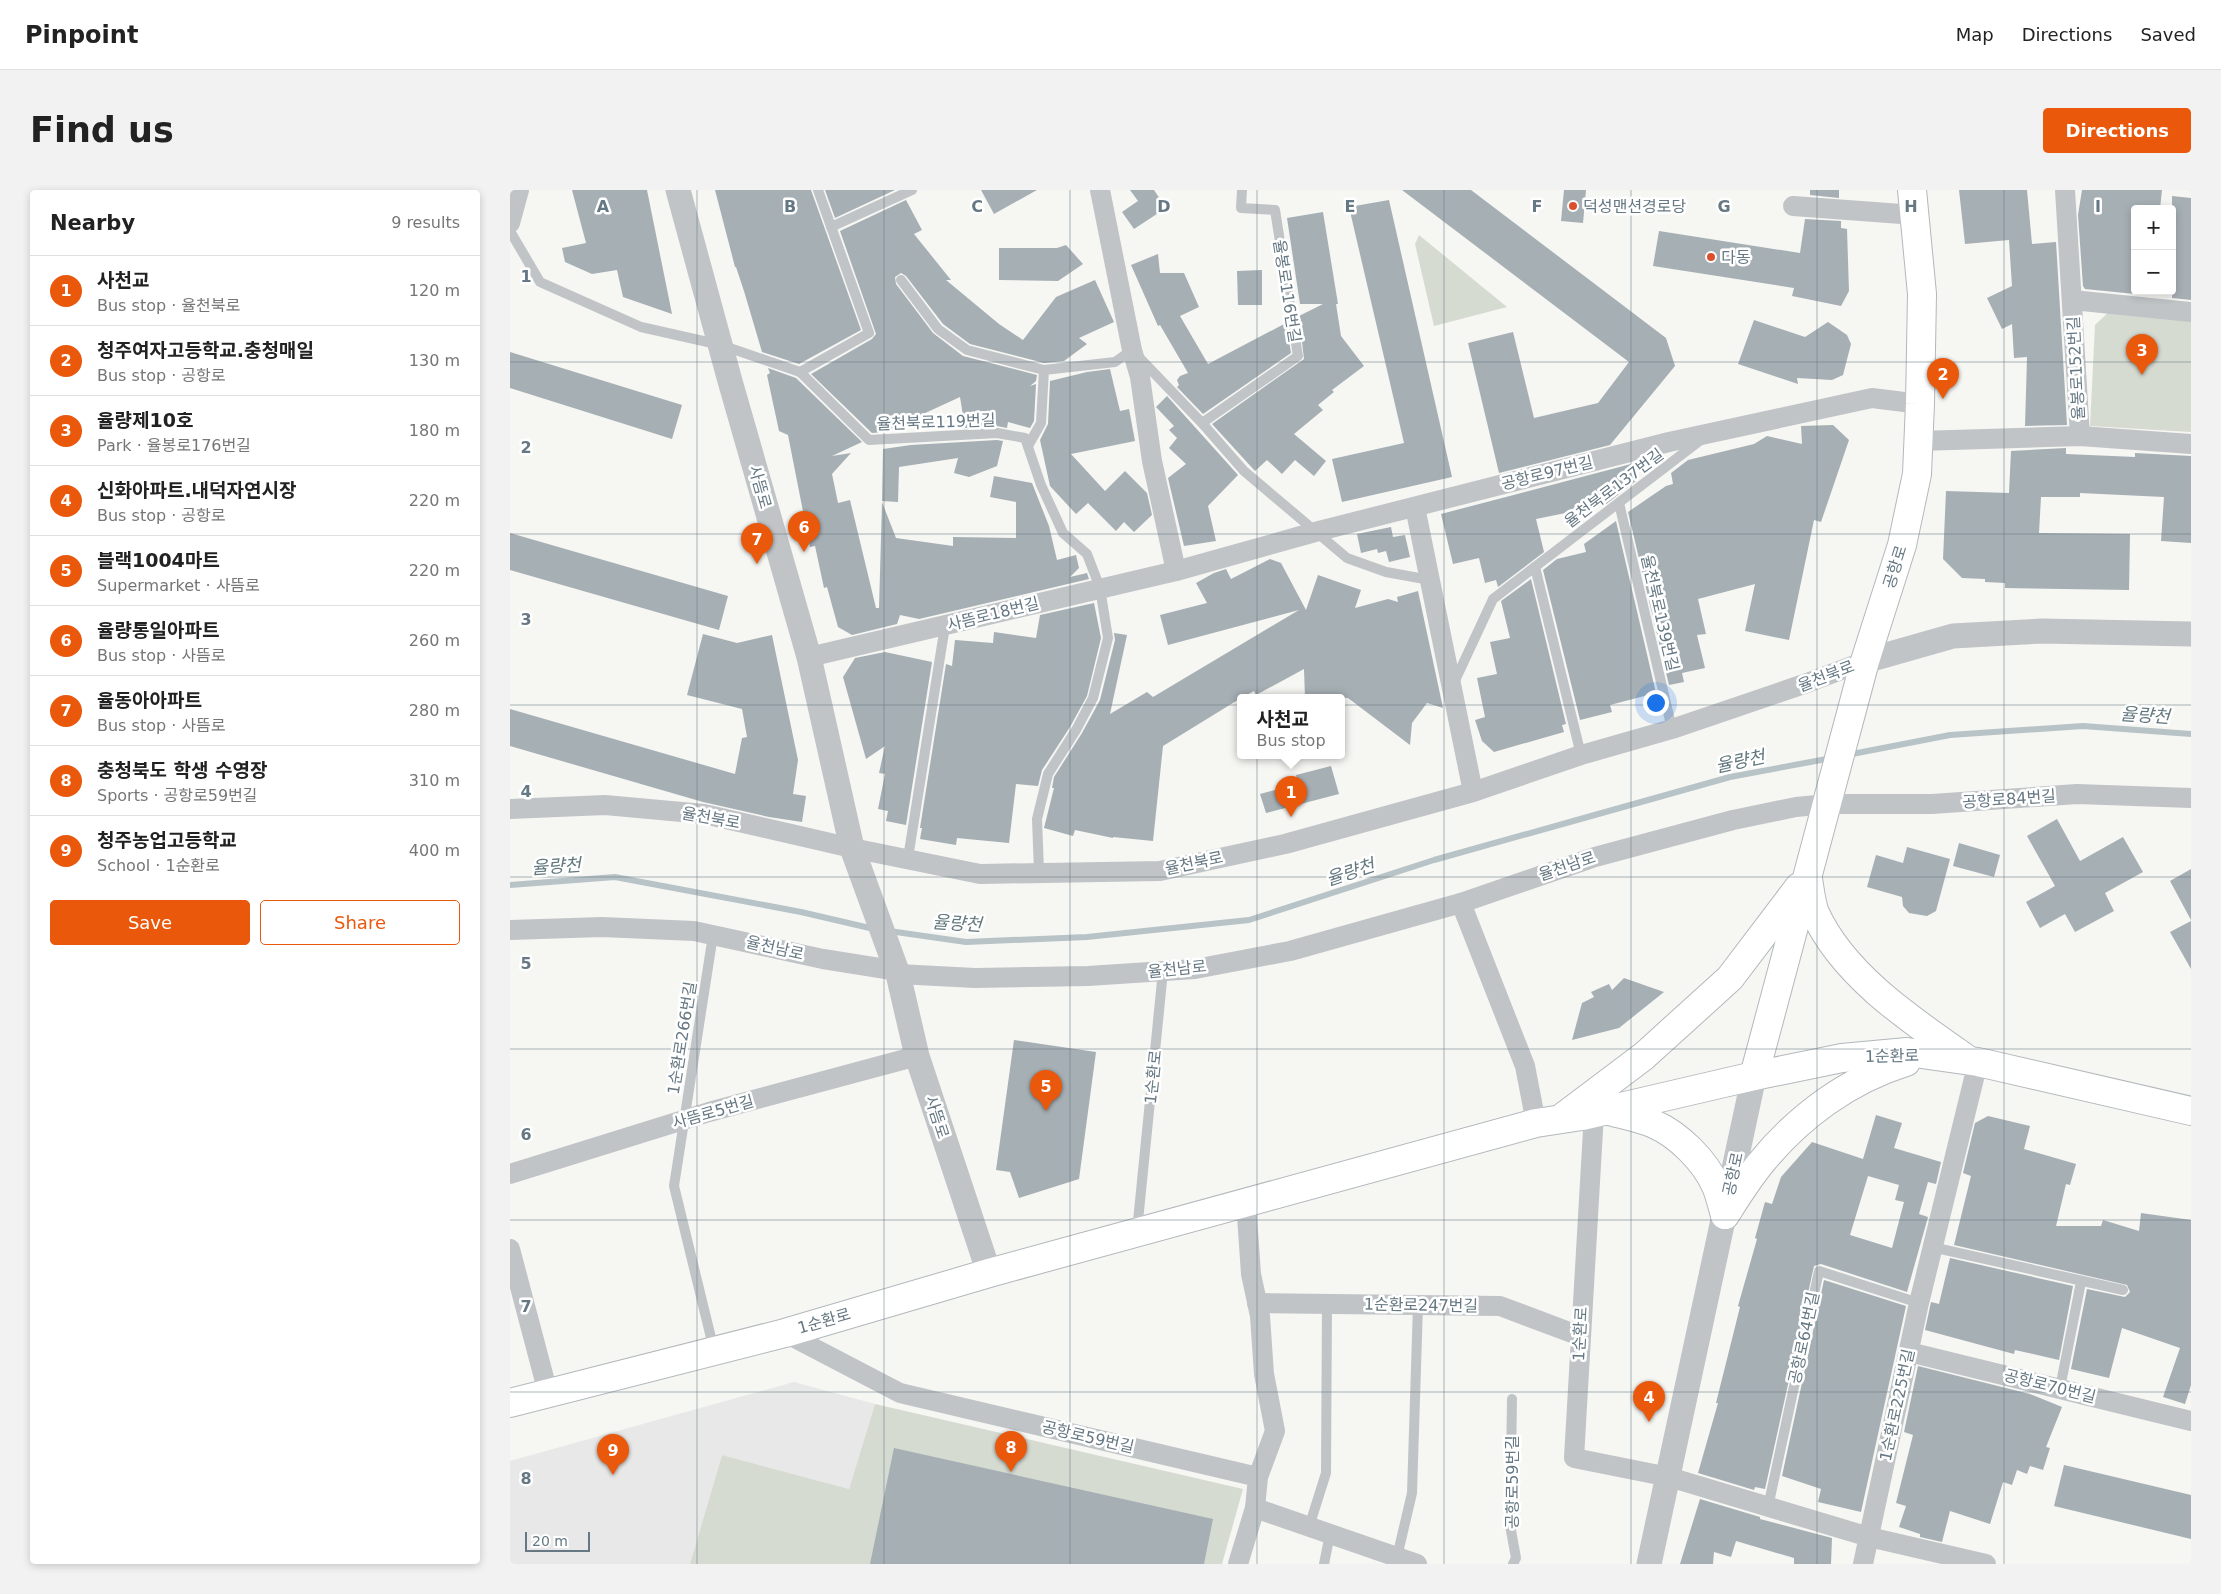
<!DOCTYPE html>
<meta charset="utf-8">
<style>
:root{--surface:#fff;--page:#f2f2f2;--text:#222;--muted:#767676;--line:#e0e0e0;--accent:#ea580c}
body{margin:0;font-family:"DejaVu Sans","Noto Sans KR",sans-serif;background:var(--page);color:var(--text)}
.controls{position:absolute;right:15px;top:15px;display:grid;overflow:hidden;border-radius:5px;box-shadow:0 2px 8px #0003}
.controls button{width:45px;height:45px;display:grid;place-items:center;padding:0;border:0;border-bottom:1px solid var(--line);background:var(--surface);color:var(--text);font:25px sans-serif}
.scale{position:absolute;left:15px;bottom:12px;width:65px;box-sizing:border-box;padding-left:5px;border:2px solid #667883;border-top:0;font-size:14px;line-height:18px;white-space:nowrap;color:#667883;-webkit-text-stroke:4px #fff;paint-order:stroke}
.you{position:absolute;left:1145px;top:512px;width:18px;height:18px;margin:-12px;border:4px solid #fff;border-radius:50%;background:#1a73e8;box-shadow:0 0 0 8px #1a73e833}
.badge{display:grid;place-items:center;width:32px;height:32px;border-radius:50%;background:var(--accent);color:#fff;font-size:16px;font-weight:700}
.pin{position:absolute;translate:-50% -41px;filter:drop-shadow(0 1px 2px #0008)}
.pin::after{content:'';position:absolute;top:26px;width:18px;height:15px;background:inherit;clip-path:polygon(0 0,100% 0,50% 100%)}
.popup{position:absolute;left:727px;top:504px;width:108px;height:65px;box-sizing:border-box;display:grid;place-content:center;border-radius:5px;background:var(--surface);filter:drop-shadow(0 1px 4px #0005);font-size:16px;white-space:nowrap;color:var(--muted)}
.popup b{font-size:19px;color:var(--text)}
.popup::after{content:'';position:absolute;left:50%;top:100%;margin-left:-10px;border:10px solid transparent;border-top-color:var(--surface)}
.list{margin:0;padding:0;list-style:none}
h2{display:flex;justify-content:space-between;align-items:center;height:65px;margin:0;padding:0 20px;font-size:21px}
h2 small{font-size:16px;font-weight:400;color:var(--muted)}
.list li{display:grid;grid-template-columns:32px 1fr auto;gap:15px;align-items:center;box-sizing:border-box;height:70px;padding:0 20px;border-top:1px solid var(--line)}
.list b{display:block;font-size:19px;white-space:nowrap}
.list p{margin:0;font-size:16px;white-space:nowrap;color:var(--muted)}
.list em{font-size:16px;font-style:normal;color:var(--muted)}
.actions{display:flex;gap:10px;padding:15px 20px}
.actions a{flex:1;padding:11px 0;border:1px solid var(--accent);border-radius:5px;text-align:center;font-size:18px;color:var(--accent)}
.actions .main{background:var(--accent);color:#fff}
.map{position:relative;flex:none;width:1681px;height:1374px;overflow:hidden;border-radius:5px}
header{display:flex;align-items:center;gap:30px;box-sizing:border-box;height:70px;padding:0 25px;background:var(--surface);border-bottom:1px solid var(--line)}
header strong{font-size:24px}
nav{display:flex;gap:28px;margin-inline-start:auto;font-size:18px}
.intro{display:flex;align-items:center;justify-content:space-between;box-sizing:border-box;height:120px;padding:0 30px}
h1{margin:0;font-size:35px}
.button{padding:12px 22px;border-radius:5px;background:var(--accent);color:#fff;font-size:18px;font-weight:700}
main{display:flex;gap:30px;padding:0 30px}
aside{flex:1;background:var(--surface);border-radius:5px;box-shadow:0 2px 8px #0003}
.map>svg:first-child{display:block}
.built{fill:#e7e8e7}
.green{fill:#d6dbd2}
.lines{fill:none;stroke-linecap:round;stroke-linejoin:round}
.stream{stroke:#b7c3c7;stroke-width:6}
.building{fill:#a6afb4;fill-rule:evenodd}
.secondary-casing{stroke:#b2b8bc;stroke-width:30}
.service{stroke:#c0c4c7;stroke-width:10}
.minor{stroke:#c0c4c7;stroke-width:20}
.tertiary{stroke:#c0c4c7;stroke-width:25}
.secondary{stroke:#fff;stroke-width:28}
.grid{fill:none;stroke:#667883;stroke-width:1;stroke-opacity:0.55}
.poi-dot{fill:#dc4f2d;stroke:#fff;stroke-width:2}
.labels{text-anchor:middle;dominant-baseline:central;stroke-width:5;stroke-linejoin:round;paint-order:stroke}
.poi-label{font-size:16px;fill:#667883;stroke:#fff;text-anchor:start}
.street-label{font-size:16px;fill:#667883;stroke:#fff}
.water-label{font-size:18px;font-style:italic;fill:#63797f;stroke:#fff}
.grid-label{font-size:16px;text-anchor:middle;font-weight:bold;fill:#667883;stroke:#fff;stroke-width:5;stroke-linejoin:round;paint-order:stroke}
</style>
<header>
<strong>Pinpoint</strong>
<nav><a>Map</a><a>Directions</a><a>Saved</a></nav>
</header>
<div class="intro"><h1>Find us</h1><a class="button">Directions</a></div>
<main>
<aside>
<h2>Nearby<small>9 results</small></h2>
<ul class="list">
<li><span class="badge">1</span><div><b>사천교</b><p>Bus stop · 율천북로</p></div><em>120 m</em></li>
<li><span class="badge">2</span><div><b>청주여자고등학교.충청매일</b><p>Bus stop · 공항로</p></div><em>130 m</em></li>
<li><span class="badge">3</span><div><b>율량제10호</b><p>Park · 율봉로176번길</p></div><em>180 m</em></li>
<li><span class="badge">4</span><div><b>신화아파트.내덕자연시장</b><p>Bus stop · 공항로</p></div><em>220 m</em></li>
<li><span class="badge">5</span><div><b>블랙1004마트</b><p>Supermarket · 사뜸로</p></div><em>220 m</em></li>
<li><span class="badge">6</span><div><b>율량통일아파트</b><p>Bus stop · 사뜸로</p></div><em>260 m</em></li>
<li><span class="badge">7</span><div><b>율동아아파트</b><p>Bus stop · 사뜸로</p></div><em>280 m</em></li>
<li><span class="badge">8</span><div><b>충청북도 학생 수영장</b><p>Sports · 공항로59번길</p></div><em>310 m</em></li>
<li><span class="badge">9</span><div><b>청주농업고등학교</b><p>School · 1순환로</p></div><em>400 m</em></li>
</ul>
<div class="actions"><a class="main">Save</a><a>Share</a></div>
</aside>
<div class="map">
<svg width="1681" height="1374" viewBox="0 0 1681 1374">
<rect width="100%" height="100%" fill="#f6f6f3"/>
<polygon class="built" points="284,1192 365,1214 339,1299 212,1265 180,1374 0,1374 0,1271"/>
<g class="green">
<polygon points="909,45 997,117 924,136 905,54"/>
<polygon points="1602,119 1681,124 1681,242 1580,236 1585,135"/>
<polygon points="365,1214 733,1299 712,1374 180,1374 212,1265 339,1299"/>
</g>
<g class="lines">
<g class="stream">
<polyline points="1337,565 1440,545 1573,536 1681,544"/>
<polyline points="0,695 105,687 291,722 364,739"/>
<polyline points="379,741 456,752 577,747 739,730 924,670 1074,628 1220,587 1322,568"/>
</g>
</g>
<g class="building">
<polygon points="62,0 137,0 162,124 113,107 107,80 82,84 55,72 52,58 76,53"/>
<polygon points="205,0 301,0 351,140 289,174 252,162 234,101 226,77 225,77"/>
<polygon points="315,0 385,0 325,28"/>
<polygon points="471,0 527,0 484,24"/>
<polygon points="620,0 644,0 656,18 624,39 612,22 628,11"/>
<polygon points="892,0 961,0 1156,148 1165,176 1100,255 989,283 958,153 1003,142 1024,228 1088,213 1119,172"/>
<polygon points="1054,0 1076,0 1073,33 1051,31"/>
<polygon points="1300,0 1329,0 1329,8 1300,5"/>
<polygon points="1449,0 1517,0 1522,54 1546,52 1557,235 1515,236 1517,167 1504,168 1502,134 1492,139 1477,108 1502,96 1499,50 1455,54"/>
<polygon points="1572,0 1652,0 1650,19 1625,19 1625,104 1575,99 1573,96 1568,25"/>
<polygon points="1662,6 1681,8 1681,110 1662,108"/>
<polygon points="396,10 412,40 404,44 441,90 436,90 489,134 513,150 546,107 585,90 604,132 569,148 577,154 554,171 534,173 460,154 433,134 396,86 391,83 385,87 386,94 423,143 453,166 527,185 526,191 520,196 526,194 524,231 520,238 498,232 497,238 487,236 455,238 450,207 374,242 362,243 301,184 362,149 366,144 330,41"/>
<polygon points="879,10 942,287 832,312 822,269 894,253 839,17"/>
<polygon points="813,22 828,114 826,114 831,146 854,176 822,200 824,202 808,215 813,220 784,244 816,271 804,286 785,270 772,284 757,270 745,281 702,234 794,169 789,126 813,114 790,114 777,28"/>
<polygon points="1295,29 1331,31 1331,38 1337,39 1339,101 1331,116 1282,106 1284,98 1143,76 1149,41 1290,63"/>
<polygon points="556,55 573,74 548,91 489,90 489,58 547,58"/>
<polygon points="648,64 650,83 674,83 689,117 670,126 698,174 776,133 781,163 693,224 667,197 669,195 667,190 670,186 678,183 650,135 648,136 621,75"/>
<polygon points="752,80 752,115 728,115 727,81"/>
<polygon points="1244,130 1295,147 1318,132 1337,145 1341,154 1333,185 1322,190 1287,188 1288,194 1228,174"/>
<polygon points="0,162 172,215 162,249 0,198"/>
<polygon points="258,178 286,188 352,252 322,266 341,263 322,284 328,313 340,310 366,418 369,418 372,312 386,348 443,356 443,347 506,348 506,312 480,307 484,286 522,293 539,336 547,370 566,365 569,378 560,387 577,383 579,389 409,429 390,425 387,434 342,445 328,437 317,397 314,398 305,356 300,357 278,245 269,241 257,185 260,183"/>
<polygon points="600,179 610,221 619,219 625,251 561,264 595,301 615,281 637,303 642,325 624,342 614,332 606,341 578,313 566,324 540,296 530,250 538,234 540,191 577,182"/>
<polygon points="657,206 728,285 698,316 706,351 674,356 658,288 676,274 659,258 667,248 659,240 664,236 646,217"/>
<polygon points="1323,235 1339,250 1311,332 1304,330 1279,450 1235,441 1245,394 1188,409 1196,444 1187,445 1195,478 1172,483 1174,492 1159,495 1118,322 1156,296 1163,294 1161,283 1178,270 1244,254 1257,246 1292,254 1291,236"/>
<polygon points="487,250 493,251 487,276 459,287 444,283 448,268 389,277 388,312 372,311 373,259 401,255"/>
<polygon points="1556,258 1556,264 1625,267 1625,263 1681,266 1681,353 1651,351 1654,307 1570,303 1570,307 1531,307 1529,343 1620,344 1619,400 1495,398 1495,393 1475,392 1475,389 1452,388 1433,369 1436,301 1499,303 1501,261"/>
<polygon points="1121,274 1126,291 1095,315 1026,329 1034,362 988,397 986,390 975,393 969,368 943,374 931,324"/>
<polygon points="1106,331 1146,503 1100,515 1102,522 1070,530 1033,380 1047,369 1076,362 1074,354"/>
<polygon points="881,337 883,347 895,345 900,367 879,372 876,361 868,363 867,359 851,363 847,344"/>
<polygon points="0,343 218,406 209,440 0,380"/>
<polygon points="760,369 771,373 796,420 808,385 851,400 845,418 878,409 888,412 887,407 908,401 933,518 917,513 902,533 900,555 838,508 795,508 794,479 746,505 744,501 731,508 653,556 643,651 603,647 603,648 565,640 563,646 534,638 544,598 542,598 544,587 572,543 590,510 605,450 604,443 617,445 600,524 637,502 643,507 789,420 658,455 650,425 697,413 686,393 704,383 716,379 721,389"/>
<polygon points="1021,389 1056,534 1052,535 1054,542 984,562 972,551 965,530 975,527 967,488 987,484 980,452 1000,448 991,411"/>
<polygon points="584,413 591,448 577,506 560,537 532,580 528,596 506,594 499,653 447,648 446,655 410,649 412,638 410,638 436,474 442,476 445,450 483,453 484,442 526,448 530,425"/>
<polygon points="193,444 227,453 262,445 288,570 283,604 296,606 292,632 259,627 193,612 0,556 0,519 225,584 232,548 237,547 232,519 177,505"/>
<polygon points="375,462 422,472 396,635 376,631 378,621 368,619 375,584 369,583 375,556 356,569 333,487 345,468"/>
<polygon points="821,576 829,604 756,623 750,604 788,594 786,585"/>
<polygon points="1547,629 1570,671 1613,647 1633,682 1595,703 1604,721 1565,742 1555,724 1530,738 1516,712 1545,696 1517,646"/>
<polygon points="1449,653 1490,665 1484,687 1443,676"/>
<polygon points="1397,657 1440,669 1426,721 1417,726 1399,723 1393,716 1392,707 1357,697 1366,665 1393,673"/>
<polygon points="1681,679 1681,730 1660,691"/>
<polygon points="1681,731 1681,779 1660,742"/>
<polygon points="1114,788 1154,802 1109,838 1062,850 1072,813 1084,807 1081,802 1099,794 1102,800"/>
<polygon points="504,850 586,862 569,989 509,1008 500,982 486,980"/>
<path d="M1366,925L1392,933L1384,958L1431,972L1426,994L1418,992L1409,1024L1418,1027L1397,1102L1311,1074L1304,1076L1255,1299L1245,1297L1244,1300L1188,1283L1208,1213H1206L1230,1117L1228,1116L1247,1049L1245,1048L1255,1012L1262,1014L1271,987L1302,952L1353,969ZM1358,986L1389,995L1385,1010L1394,1012L1382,1058L1340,1045Z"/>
<polygon points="1478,926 1520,936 1514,959 1566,974 1560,995 1556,994 1546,1036 1591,1036 1593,1030 1629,1041 1631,1023 1681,1030 1681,1195 1675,1214 1653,1207 1670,1158 1612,1138 1599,1188 1561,1179 1577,1099 1615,1107 1620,1102 1617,1095 1444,1055 1461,986 1453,983 1465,933"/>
<polygon points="1440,1068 1563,1096 1549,1170 1505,1160 1504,1164 1415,1140 1421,1112 1429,1114"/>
<polygon points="1314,1090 1396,1116 1351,1322 1308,1312 1311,1299 1272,1286"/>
<polygon points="1408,1176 1520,1204 1552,1217 1536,1257 1540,1258 1533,1280 1520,1276 1517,1284 1507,1280 1502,1295 1493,1292 1480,1334 1440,1321 1432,1352 1410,1347 1410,1344 1389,1337 1396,1316 1386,1313 1403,1245 1394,1242"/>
<polygon points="384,1258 703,1329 694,1374 360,1374"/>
<polygon points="1554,1275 1681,1305 1681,1349 1544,1316"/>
<polygon points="1190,1309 1250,1327 1250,1329 1322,1348 1321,1374 1284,1374 1284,1368 1226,1351 1221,1367 1204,1362 1203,1374 1170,1374"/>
</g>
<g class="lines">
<defs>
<g id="secondary">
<path d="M1298,689C1300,700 1301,713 1305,723C1333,785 1401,830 1454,867"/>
<polyline points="1244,886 1355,471 1392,355 1407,284 1410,214 1412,104 1402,0"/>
<path d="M1099,921C1114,925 1130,928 1144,934C1169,945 1195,971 1206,996C1210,1005 1212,1016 1215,1025"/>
<polyline points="1053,927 1134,866 1220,788 1289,697"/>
<path d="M1215,1025C1226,1008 1237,990 1250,974C1288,927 1338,890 1396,872"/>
<polyline points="0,1213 275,1143 479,1083 1026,933 1072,926 1244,886 1332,868 1397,862 1468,872 1681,921"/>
</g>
</defs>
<use href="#secondary" class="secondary-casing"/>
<g class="service">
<polyline points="321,37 402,0"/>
<polyline points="0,41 30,92 131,137 211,155 290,182 359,143 308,0"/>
<polyline points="391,90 428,139 457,160 534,180"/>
<polyline points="290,182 359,250 487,243 515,248 531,295 553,343 577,364 590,398 598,448 583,508 566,540 538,584 527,629 529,682"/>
<polyline points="692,233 788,166 765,20 731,18 732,0"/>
<polyline points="518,256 531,233 534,180 605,172 622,160 692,233 734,281 837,368 876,382 920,390"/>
<polyline points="1109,313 1162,539"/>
<polyline points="1025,377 1071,565"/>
<polyline points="943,495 983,409 1192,249"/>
<polyline points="398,668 435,436"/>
<polyline points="203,745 164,996 204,1160"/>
<polyline points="627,1041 652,791"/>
<polyline points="1422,1057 1613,1100"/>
<polyline points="1550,1198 1571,1092"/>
<polyline points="1002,1209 1000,1335 1006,1368 1003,1374"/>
<polyline points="1258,1317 1309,1081 1409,1113"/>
<polyline points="799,1337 816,1283 817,1113"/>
<polyline points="887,1367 902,1303 908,1115"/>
<polyline points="814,1374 820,1344"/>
</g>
<g class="minor">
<polyline points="590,0 622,160 630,187 642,271 666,381"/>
<polyline points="1555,0 1570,246"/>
<polyline points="1283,16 1405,25"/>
<polyline points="0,33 9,0"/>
<polyline points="1562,110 1681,122"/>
<polyline points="1409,251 1570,246 1681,254"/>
<polyline points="905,317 963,602"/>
<polyline points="299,467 666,381 805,342 1159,252 1362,208 1410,214"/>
<polyline points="0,619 95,615 194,624 342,658 470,684 650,681 775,654 963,602 1071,565 1162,539 1297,493 1355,471"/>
<polyline points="951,713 1015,876 1026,933"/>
<polyline points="0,740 92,737 184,741 313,769 382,780 388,784 465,788 578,786 685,779 780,761 951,713 1085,667 1223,630 1286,617 1317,614 1422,614 1567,604 1681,608"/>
<polyline points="1084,923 1064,1268 1159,1287 1359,1347 1476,1374"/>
<polyline points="0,984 199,922 407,866"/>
<polyline points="736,1012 741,1084 750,1126 754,1184 765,1241 748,1287"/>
<polyline points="0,1059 38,1203"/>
<polyline points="747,1113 990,1116 1070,1146"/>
<polyline points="275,1143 390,1203 748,1287 745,1318 907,1374"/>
<polyline points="1399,1162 1681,1231"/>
<polyline points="728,1374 745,1318"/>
<polyline points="1353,1374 1409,1113 1468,872"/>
</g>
<g class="tertiary">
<polyline points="168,0 220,191 299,467 342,658 388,784 407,866 479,1083"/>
<polyline points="1355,471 1443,446 1532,441 1681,444"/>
<polyline points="1139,1374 1244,886"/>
</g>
<use href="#secondary" class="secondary"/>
</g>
<path class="grid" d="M187,0V1374M374,0V1374M560,0V1374M747,0V1374M934,0V1374M1121,0V1374M1307,0V1374M1494,0V1374M0,172H1681M0,344H1681M0,515H1681M0,687H1681M0,859H1681M0,1030H1681M0,1202H1681"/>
<g class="poi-dot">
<circle cx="1063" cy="16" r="5"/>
<circle cx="1201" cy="67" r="5"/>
</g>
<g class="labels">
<g class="poi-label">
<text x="1073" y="16">덕성맨션경로당</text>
<text x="1211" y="67">다동</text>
</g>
<g class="street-label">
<text transform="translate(777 101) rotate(81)">율봉로116번길</text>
<text transform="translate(1566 178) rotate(-93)">율봉로152번길</text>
<text transform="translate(426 232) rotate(-2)">율천북로119번길</text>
<text transform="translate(1037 283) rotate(-14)">공항로97번길</text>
<text transform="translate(250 297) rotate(74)">사뜸로</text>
<text transform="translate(1104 298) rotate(-37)">율천북로137번길</text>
<text transform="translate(1385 377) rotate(-73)">공항로</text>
<text transform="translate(1150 423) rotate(77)">율천북로139번길</text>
<text transform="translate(483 424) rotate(-14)">사뜸로18번길</text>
<text transform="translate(1316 486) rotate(-21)">율천북로</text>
<text transform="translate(1499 609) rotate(-4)">공항로84번길</text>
<text transform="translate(201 628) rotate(10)">율천북로</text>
<text transform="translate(684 673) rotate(-12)">율천북로</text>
<text transform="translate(1057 676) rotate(-19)">율천남로</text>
<text transform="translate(265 758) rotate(13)">율천남로</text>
<text transform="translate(667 779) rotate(-6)">율천남로</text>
<text transform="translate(172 848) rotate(-81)">1순환로266번길</text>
<text transform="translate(1382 866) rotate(-1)">1순환로</text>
<text transform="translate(643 887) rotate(-84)">1순환로</text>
<text transform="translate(203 922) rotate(-16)">사뜸로5번길</text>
<text transform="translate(427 927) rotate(72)">사뜸로</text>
<text transform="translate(1223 984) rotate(-78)">공항로</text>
<text transform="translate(911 1115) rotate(1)">1순환로247번길</text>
<text transform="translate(314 1131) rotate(-16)">1순환로</text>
<text transform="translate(1070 1144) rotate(-87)">1순환로</text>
<text transform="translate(1294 1148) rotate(-78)">공항로64번길</text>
<text transform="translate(1540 1196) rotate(14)">공항로70번길</text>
<text transform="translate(1387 1215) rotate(-78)">1순환로225번길</text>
<text transform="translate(578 1247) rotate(13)">공항로59번길</text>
<text transform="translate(1002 1292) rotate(-90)">공항로59번길</text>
</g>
<g class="water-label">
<text transform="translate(1635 525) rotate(4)">율량천</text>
<text transform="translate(1230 571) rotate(-12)">율량천</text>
<text transform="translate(46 676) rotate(-4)">율량천</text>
<text transform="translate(840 682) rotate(-18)">율량천</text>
<text transform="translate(447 733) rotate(4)">율량천</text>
</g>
</g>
<g class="grid-label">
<text x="93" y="22">A</text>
<text x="280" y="22">B</text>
<text x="467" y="22">C</text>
<text x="654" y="22">D</text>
<text x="840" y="22">E</text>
<text x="1027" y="22">F</text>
<text x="1214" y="22">G</text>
<text x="1401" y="22">H</text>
<text x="1588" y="22">I</text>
<text x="16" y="92">1</text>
<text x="16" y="263">2</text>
<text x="16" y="435">3</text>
<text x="16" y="607">4</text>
<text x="16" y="779">5</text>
<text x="16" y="950">6</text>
<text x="16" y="1122">7</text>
<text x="16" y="1294">8</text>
</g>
</svg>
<div class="controls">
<button>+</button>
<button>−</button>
</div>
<div class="scale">20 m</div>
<div class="you"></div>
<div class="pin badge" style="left:781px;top:627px">1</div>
<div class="popup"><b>사천교</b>Bus stop</div>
<div class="pin badge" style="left:1433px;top:209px">2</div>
<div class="pin badge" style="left:1632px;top:185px">3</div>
<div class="pin badge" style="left:1139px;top:1232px">4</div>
<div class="pin badge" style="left:536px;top:921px">5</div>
<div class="pin badge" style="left:294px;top:362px">6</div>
<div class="pin badge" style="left:247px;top:374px">7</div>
<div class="pin badge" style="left:501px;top:1282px">8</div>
<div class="pin badge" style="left:103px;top:1285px">9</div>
</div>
</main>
